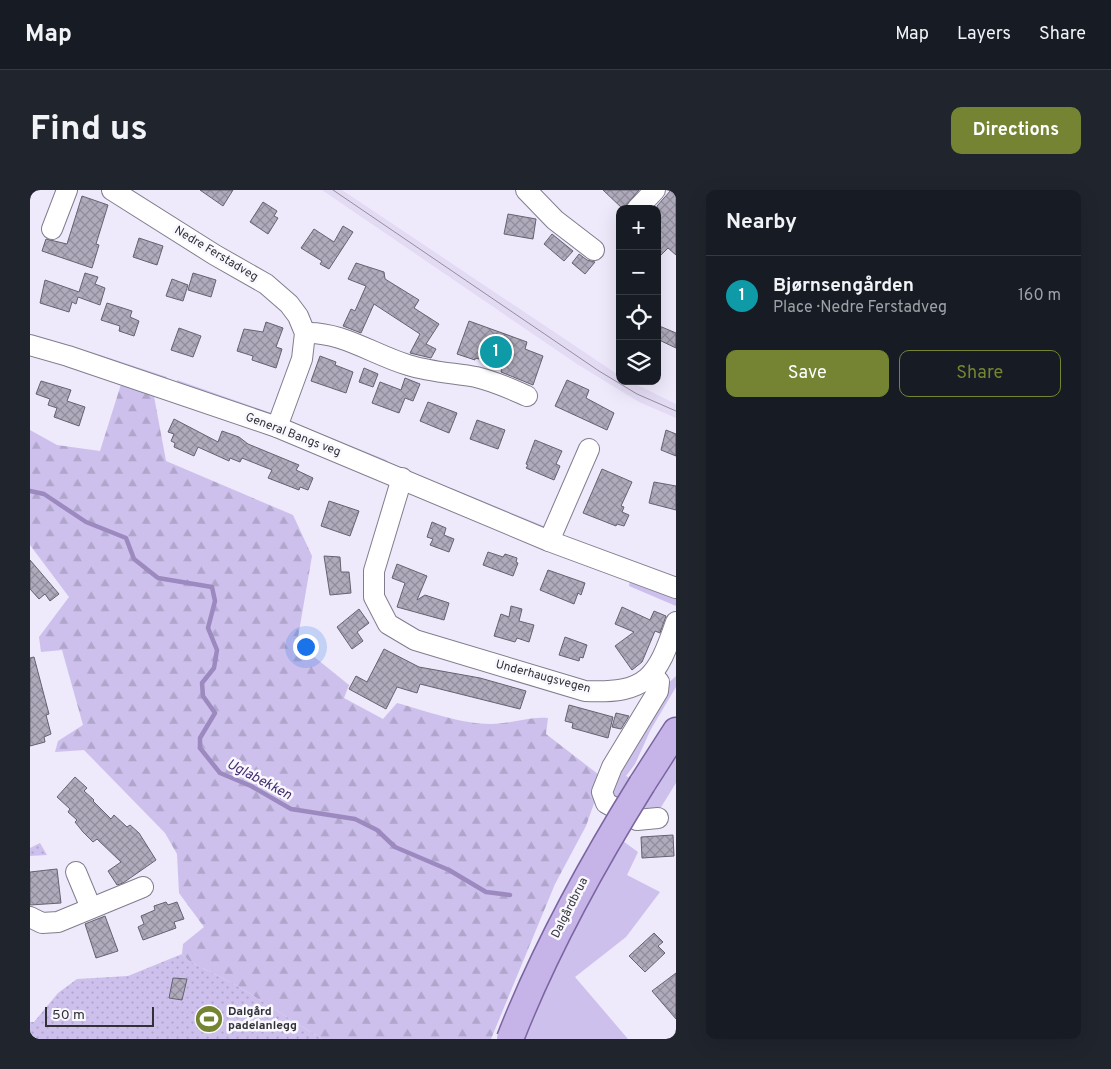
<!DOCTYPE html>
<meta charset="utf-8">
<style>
:root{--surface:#171b24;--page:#20242c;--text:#f1f3f6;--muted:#9ea1a6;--line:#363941;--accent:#748432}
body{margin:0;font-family:Overpass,sans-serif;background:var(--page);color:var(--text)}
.controls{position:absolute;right:15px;top:15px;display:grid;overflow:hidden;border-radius:10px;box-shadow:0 5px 20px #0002}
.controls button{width:45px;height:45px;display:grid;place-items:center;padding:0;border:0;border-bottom:1px solid var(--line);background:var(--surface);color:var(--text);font:25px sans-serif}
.scale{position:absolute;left:15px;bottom:12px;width:109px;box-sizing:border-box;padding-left:5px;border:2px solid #333138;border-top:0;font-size:14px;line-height:18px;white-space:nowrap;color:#333138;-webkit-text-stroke:4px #faf8ff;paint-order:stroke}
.you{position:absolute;left:275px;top:456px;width:18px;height:18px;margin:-12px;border:4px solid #fff;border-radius:50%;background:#1a73e8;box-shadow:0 0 0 8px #1a73e833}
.badge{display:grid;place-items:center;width:32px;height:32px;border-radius:50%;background:var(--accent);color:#fff;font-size:16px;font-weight:700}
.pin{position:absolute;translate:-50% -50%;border:2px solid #fff;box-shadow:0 1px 5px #0006}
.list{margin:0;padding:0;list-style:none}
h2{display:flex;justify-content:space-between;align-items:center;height:65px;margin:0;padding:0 20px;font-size:21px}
h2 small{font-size:16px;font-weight:400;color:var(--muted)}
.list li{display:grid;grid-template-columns:32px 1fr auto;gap:15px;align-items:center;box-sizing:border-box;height:80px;padding:0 20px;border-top:1px solid var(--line)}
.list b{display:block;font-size:19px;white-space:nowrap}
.list p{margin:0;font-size:16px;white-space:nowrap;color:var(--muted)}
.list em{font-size:16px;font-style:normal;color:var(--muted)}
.actions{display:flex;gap:10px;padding:15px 20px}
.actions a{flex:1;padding:11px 0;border:1px solid var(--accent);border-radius:10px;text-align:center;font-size:18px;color:var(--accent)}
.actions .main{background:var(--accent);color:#fff}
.icon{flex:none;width:28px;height:28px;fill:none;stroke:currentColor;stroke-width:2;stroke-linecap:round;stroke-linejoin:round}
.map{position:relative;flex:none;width:646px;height:849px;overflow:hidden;border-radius:10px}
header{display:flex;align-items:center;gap:30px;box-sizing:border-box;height:70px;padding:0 25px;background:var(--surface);border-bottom:1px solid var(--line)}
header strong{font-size:24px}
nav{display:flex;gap:28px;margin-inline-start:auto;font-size:18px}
.intro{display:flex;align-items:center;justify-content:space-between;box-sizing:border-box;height:120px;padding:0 30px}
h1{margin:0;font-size:35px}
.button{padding:12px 22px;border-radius:10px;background:var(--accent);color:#fff;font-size:18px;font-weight:700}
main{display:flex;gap:30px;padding:0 30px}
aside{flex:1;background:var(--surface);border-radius:10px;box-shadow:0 5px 20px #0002}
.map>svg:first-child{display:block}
.built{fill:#e3dbf4}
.grass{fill:#cdc0ec}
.forest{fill:url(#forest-firs)}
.park{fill:url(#park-dots)}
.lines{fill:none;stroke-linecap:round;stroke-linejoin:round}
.stream{stroke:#9b89bf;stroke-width:4.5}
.building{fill:url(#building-cross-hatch);stroke:#666271}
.minor-casing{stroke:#817d8d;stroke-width:22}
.major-casing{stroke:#7a65a1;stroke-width:29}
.minor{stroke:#fff;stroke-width:20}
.major{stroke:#c6b3e8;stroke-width:26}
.tram{stroke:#928f9b;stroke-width:1}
.major-bridge-casing{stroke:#7a65a1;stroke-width:29;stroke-linecap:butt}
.major-bridge{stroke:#c6b3e8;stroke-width:26}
.labels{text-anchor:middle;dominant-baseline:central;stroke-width:5;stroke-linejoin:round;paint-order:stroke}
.street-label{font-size:12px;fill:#333138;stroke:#faf8ff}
.poi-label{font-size:12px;font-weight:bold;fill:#333138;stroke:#faf8ff;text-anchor:start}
.water-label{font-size:14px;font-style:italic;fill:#472d6f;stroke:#faf8ff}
</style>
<header>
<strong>Map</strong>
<nav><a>Map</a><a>Layers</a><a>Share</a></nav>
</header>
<div class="intro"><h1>Find us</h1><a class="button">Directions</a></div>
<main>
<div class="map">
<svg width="646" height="849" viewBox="0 0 646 849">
<defs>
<pattern id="forest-firs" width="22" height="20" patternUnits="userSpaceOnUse" patternTransform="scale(1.25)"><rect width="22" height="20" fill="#cdc0ec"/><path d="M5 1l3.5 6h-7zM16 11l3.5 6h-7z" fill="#b0a5cb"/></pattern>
<pattern id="park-dots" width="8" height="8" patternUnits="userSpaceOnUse" patternTransform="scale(1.25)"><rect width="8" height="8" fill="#cdc0ec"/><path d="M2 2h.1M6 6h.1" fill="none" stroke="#b0a5cb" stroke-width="1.8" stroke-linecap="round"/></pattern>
<pattern id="building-cross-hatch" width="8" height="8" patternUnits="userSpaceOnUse" patternTransform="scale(1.25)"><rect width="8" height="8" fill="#b0abbc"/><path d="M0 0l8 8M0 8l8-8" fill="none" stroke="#908c9a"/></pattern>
</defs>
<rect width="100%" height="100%" fill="#eee9fb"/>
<polygon class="built" points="292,0 312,0 590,186 590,191 599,191 646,214 646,228 609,212 547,174"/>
<g class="grass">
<polygon points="55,160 137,187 135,190"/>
<polygon points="147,190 241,223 239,226 147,193"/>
<polygon points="260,231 356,270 361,274 266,238"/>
<polygon points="421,298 516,337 517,340 419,299"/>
<polygon points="600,390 646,408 646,416 599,396"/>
<polygon points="646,486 646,497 621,539 605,574 596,586 622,599 646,563 646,593 628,622 610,623 580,607 579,591 634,497"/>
<polygon points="590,649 608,662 597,685 630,702 596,747 545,787 598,849 492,849 532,758"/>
</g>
<path class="forest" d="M92,191L123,201L136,271L263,325L282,366L267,453L319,495L314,508L353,529L367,513C397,521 430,534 461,534C481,534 499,526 518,528L516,544L573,588L556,636L525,694L461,849H292L206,795L159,771L152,764L153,754L174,737L149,703L147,664L135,643L54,560L25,562L28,551L53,535L32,460L11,462L9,447L39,407L0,355V240L27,255L70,261Z"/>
<g class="park">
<polygon points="10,653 17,665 0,666 0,658"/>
<polygon points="152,764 159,771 206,795 292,849 0,849 0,832 4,832 28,803 47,789 98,786"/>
</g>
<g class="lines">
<polyline class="stream" points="0,301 14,304 56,332 96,348 104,369 128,388 182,397 185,411 178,438 187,460 184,478 172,493 173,506 185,523 170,548 170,558 190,583 221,596 261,619 325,629 347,640 365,657 419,680 456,702 480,705"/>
</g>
<g class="building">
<polygon points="170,0 203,0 193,16"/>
<polygon points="573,0 609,0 593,19"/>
<polygon points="641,0 646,0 646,65 638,58 627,69 627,16"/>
<polygon points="52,6 78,15 66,54 69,55 62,78 12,61 16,49 37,54"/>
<polygon points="233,12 247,21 244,26 248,28 238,44 220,32"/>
<polygon points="478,24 506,29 503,49 474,44"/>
<polygon points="313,36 323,42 299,79 290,74 292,71 271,58 284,39 304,52"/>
<polygon points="522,44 543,61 534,71 514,54"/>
<polygon points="109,48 133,56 127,75 103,67"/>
<polygon points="549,64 557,70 565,72 555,84 542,73"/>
<polygon points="326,73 354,82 355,89 389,110 384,118 409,134 396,154 406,159 401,168 380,163 390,144 344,114 331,143 313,136 321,119 325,121 336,96 318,89"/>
<polygon points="55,83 68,87 65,94 75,98 70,115 48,107 46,114 42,112 39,122 10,113 15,90 49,102"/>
<polygon points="163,83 186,90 181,107 158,100"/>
<polygon points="142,89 158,95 153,111 136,106"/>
<polygon points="77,113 102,121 100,127 109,131 104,146 89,141 90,136 71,130"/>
<polygon points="439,131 497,152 495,159 513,166 503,195 471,182 472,177 467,175 471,163 454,156 449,169 445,168 445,170 427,164"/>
<polygon points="236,132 253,138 246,157 252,159 246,178 222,170 223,166 207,161 214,139 233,142"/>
<polygon points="627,135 646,143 646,158 627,149"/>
<polygon points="149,138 171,146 163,167 141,160"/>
<polygon points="290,166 306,172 305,175 323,182 316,203 281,191"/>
<polygon points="334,178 348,184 343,197 329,192"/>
<polygon points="375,188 390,194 383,211 375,208 369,223 342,213 350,192 371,200"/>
<polygon points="537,190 559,200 556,208 584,223 577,240 525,216"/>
<polygon points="11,191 41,200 37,211 55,217 49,236 24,227 27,218 18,215 20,209 6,204"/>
<polygon points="398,212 427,223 419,243 390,231"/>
<polygon points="144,229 188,252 192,241 209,247 218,254 269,275 266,280 283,288 278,300 270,297 269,300 238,288 242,280 212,268 210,272 200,268 199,271 168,257 164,266 144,257 145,253 141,251 144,244 138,242"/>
<polygon points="447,230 475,240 468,259 440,249"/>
<polygon points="636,240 646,244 646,266 631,260"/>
<polygon points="505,250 532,261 526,274 530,276 524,290 496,278 498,275 496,274"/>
<polygon points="572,279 602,292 591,316 594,317 592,322 599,325 594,336 587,334 586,336 553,323"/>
<polygon points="624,292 646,296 646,320 619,313"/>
<polygon points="299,311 329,321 320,346 291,336"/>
<polygon points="402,332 416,338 414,345 424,349 419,362 400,355 403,349 397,347"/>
<polygon points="458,362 473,367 475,364 487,368 486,372 488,373 483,386 453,375"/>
<polygon points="294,366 310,367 311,382 319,382 321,403 300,405"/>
<polygon points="0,370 29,404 20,411 15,404 9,409 0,399"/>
<polygon points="367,374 397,386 387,410 395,405 419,413 414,430 367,417 375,393 362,388"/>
<polygon points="518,380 555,393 551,405 548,403 544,414 510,400"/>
<polygon points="481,416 492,419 489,431 504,435 499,452 487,448 485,452 464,446 471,424 479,427"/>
<polygon points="592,417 620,430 624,421 636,426 630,443 625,441 612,472 602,480 585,456 604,442 585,434"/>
<polygon points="329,419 339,433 327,442 333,451 322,459 307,437"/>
<polygon points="535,447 557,455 553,468 550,467 549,471 529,465"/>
<polygon points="354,459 389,477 450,488 496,501 490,519 390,494 387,503 367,497 356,519 319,499 326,486 337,492"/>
<polygon points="4,467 19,524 16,525 21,544 14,547 15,552 0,556 0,468"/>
<polygon points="539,515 583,527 578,548 542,538 543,533 535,531"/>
<polygon points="586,523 599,526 591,539 582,537"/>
<polygon points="45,587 57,598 54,601 64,610 63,611 81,629 84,625 97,637 100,635 109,643 126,670 93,693 87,695 78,681 91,672 67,649 63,652 53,642 45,632 47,630 38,622 40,619 27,607"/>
<polygon points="643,645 644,666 612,668 611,647"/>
<polygon points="27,679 31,713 0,715 0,682"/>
<polygon points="136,712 138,715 147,712 154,729 144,732 146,738 113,750 108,737 114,734 111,726 125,720 124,716"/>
<polygon points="75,726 88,761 66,768 55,734"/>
<polygon points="624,743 633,752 628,756 635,763 615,782 599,766"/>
<polygon points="646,783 646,829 622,801"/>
<polygon points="143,788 157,789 152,810 139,808"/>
</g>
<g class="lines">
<defs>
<g id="minor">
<polyline points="82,0 185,65 236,94 259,114 268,126 275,143 272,169 247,237"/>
<polyline points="496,0 525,30 564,60"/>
<polyline points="607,19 625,0"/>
<polyline points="22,39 37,0"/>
<path d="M275,143C311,141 344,165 378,175C400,182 423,183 446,187C464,191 481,199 497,206"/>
<polyline points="0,155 38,166 247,237 519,351 646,398"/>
<path d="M372,288L344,381V407L358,434L385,450L555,501C617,504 627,488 646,432"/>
<polyline points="519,351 559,259"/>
<polyline points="623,485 629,492 628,501 582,577 572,602 576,613 607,630 628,628"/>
<polyline points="46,682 61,718"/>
<polyline points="0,727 12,733 28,732 113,697"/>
</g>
<polyline id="major" points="612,594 646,541"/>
</defs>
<use href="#minor" class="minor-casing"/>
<use href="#major" class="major-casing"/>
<use href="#minor" class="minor"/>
<use href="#major" class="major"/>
<polyline class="tram" points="303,0 569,181 607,204 646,221"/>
<defs>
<path id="major-bridge" d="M480,849C515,759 561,676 612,594"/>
</defs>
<use href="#major-bridge" class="major-bridge-casing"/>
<use href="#major-bridge" class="major-bridge"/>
</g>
<defs>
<symbol id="stadium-disc" viewBox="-11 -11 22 22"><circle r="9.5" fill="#748432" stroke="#faf8ff"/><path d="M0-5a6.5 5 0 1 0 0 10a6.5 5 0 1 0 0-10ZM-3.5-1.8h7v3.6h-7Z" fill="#fff"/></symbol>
</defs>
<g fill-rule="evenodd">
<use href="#stadium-disc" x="163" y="813" width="32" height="32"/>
</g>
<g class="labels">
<g class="street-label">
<text transform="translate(186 64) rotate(31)">Nedre Ferstadveg</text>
<text transform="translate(263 245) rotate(21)">General Bangs veg</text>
<text transform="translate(513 487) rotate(15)">Underhaugsvegen</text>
<text transform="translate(540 718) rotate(-63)">Dalgårdbrua</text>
</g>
<g class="poi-label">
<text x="198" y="822">Dalgård<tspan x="198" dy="14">padelanlegg</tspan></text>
</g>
<g class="water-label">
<text transform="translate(229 590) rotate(28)">Uglabekken</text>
</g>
</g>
</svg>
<div class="controls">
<button>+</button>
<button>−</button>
<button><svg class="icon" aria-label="locate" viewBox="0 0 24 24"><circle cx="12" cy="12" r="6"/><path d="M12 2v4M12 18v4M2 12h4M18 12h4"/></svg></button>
<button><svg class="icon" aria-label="layers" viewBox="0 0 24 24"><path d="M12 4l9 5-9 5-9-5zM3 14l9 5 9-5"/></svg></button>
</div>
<div class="scale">50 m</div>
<div class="you"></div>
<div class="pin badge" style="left:466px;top:162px;background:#0f9aa8">1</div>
</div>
<aside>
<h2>Nearby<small></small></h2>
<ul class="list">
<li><span class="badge" style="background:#0f9aa8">1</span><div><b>Bjørnsengården</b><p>Place · Nedre Ferstadveg</p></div><em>160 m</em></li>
</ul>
<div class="actions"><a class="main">Save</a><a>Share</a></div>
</aside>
</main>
